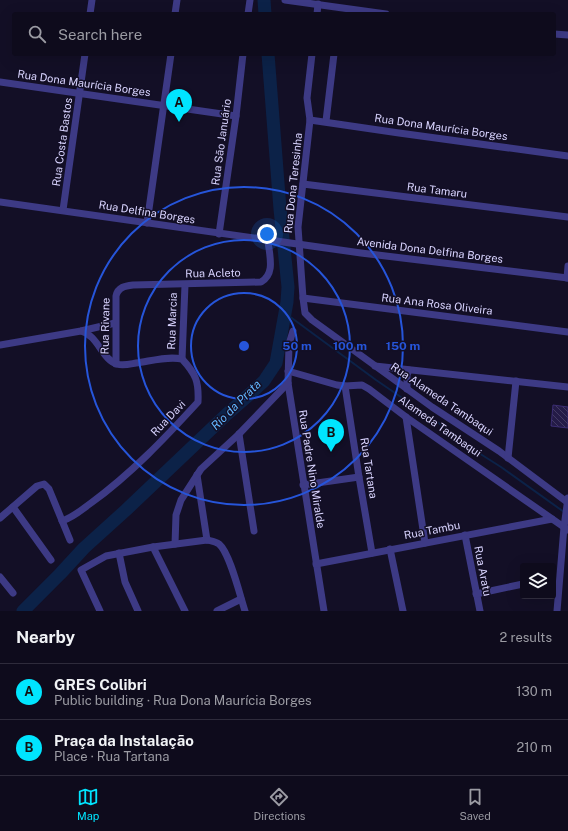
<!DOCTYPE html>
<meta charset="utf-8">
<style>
:root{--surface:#0e0b1c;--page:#1c1929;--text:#f1f3f6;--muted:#9b9ba3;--line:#2e2b3b;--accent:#00e5ff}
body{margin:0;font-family:"Public Sans",sans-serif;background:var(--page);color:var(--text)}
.controls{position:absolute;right:12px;bottom:12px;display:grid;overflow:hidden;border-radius:4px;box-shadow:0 4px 16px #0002}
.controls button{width:36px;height:36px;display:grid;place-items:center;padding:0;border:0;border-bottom:1px solid var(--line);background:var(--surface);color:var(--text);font:20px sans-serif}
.you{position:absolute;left:267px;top:234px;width:14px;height:14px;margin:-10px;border:3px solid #fff;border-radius:50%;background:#1a73e8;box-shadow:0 0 0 6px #1a73e833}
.badge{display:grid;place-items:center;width:26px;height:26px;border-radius:50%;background:var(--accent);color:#111;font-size:13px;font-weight:700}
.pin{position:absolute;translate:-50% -33px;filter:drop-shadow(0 1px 2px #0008)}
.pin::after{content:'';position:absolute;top:21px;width:14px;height:12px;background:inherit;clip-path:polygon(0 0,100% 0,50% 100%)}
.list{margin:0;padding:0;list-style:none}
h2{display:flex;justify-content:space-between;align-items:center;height:52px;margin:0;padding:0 16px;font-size:17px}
h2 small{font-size:13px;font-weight:400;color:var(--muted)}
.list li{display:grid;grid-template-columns:26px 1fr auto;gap:12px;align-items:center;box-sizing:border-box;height:56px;padding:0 16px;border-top:1px solid var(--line)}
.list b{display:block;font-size:15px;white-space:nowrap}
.list p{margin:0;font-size:13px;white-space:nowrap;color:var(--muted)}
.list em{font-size:13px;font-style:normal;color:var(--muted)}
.icon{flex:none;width:22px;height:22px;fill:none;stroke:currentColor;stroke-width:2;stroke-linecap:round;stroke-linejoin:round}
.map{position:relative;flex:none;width:568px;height:611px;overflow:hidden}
.search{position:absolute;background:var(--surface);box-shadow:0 4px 16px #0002;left:12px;right:12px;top:12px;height:44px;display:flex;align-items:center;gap:10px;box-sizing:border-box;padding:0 14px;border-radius:4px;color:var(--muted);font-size:15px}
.sheet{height:164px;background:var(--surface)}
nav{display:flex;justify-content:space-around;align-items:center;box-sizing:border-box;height:56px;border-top:1px solid var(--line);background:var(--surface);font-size:11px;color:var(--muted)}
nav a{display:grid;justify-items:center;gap:2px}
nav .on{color:var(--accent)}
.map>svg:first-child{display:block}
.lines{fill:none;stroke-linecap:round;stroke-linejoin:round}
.stream{stroke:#0c2248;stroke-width:2}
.river{stroke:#0c2248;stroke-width:13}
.building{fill:url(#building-back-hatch);stroke:#3b2d73}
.minor{stroke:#3d3a85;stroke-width:7}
.ring{fill:none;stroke:#2655da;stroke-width:2}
.labels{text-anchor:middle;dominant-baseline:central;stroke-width:3;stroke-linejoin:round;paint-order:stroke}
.street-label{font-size:11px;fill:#d9d4ff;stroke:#130f26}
.water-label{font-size:12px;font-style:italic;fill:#62b6ff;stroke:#130f26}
.centre{fill:#2655da;stroke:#130f26;stroke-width:2}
.ring-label{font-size:12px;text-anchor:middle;font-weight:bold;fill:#2655da;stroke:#130f26;stroke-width:3;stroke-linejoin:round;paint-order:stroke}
</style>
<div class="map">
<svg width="568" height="611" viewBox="0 0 568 611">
<defs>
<pattern id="building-back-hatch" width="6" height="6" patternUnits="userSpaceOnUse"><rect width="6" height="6" fill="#241b47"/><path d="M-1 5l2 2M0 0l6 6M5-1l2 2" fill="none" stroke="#433b63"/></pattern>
</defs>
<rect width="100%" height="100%" fill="#130f26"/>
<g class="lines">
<polyline class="stream" points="285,313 376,380 436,421 482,455 501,467 564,512"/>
<g class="river">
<polyline points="264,0 265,14"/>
<polyline points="23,611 60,574 84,548 126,510 227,414 251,393 264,381 276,363 287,302 288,287 280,209 268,54"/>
</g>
</g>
<polygon class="building" points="553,405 568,407 568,428 551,426"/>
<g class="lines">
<g class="minor">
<polyline points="285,0 386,14"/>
<polyline points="90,14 92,0"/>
<polyline points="175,14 177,0"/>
<polyline points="248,14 250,0"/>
<polyline points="317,14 318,4"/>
<polyline points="554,34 568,35"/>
<polyline points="312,54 307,98 310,120 298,227 303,298 305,313 312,320 432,407 499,451 567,502"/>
<polyline points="0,82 236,116"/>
<polyline points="310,120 399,133 568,156"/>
<polyline points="326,121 334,54"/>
<polyline points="303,184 568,217"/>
<polyline points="0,202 361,253 568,278"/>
<polyline points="63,210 85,54"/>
<polyline points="147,223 171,54"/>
<polyline points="219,234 236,116 243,54"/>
<polyline points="567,278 568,266"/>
<polyline points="303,298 568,332"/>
<polyline points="293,331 289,344 288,383 324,611"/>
<polyline points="0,345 81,331 115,323"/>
<polyline points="182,359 185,285"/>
<path d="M116,364V296C118,287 125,286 133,285L261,282C276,273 269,255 268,240"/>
<polyline points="375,366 568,387"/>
<polyline points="288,371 337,385 345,386 362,385 369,389 406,417 568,530"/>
<polyline points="345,386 359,477 372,553"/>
<polyline points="407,389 407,375 409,370"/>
<polyline points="406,417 425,543"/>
<polyline points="239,434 254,531"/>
<polyline points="508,458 516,381"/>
<polyline points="197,475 207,540"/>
<polyline points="303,485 359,477"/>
<polyline points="13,507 51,560"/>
<polyline points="0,518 37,486 44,484 49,489 70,540"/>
<path d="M62,521C74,517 81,510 91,503C131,474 165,438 198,402C199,382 196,374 182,359C167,356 151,361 136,363C130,364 123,366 117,364C101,359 99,336 81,331"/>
<polyline points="465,535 480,611"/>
<polyline points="175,544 176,515 181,500 201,469 239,434 288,383"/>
<polyline points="153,547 185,611"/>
<polyline points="390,549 403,611"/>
<polyline points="119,553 125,582 138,611"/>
<polyline points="316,564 552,519"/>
<polyline points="0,577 13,593"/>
<polyline points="476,594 523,584"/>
<path d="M100,611L81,570L106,556L153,547L207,540C211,541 215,541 219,544C230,553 240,596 245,611"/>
<polyline points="217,611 241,599"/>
<polyline points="557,611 564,527 568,498"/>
</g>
</g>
<g class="ring">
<circle cx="244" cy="346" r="53"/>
<circle cx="244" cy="346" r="106"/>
<circle cx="244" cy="346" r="159"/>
</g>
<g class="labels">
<g class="street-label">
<text transform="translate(84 83) rotate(8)">Rua Dona Maurícia Borges</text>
<text transform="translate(441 127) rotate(8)">Rua Dona Maurícia Borges</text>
<text transform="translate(62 142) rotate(-82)">Rua Costa Bastos</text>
<text transform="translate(221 142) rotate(-82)">Rua Sāo Januário</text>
<text transform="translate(293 183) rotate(-84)">Rua Dona Teresinha</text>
<text transform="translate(437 190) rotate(7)">Rua Tamaru</text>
<text transform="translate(147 212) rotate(9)">Rua Delfina Borges</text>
<text transform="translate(430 250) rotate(7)">Avenida Dona Delfina Borges</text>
<text transform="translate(213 273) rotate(-1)">Rua Acleto</text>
<text transform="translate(437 304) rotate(7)">Rua Ana Rosa Oliveira</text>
<text transform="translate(172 321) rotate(-88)">Rua Marcia</text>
<text transform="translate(105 326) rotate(-89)">Rua Rivane</text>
<text transform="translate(442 399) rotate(34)">Rua Alameda Tambaqui</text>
<text transform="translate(168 418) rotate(-46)">Rua Davi</text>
<text transform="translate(440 426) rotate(35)">Alameda Tambaqui</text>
<text transform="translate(369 468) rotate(81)">Rua Tartana</text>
<text transform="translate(312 469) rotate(81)">Rua Padre Nino Miralde</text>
<text transform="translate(432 530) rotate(-11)">Rua Tambu</text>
<text transform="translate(483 571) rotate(79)">Rua Aratu</text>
</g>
<g class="water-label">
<text transform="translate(236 405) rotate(-45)">Rio da Prata</text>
</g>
</g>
<circle cx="244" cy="346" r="6" class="centre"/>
<g class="ring-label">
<text x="297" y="350">50 m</text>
<text x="350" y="350">100 m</text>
<text x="403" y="350">150 m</text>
</g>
</svg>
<div class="controls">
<button><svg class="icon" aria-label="layers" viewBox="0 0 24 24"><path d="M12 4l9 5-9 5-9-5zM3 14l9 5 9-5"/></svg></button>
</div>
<div class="you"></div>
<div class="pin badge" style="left:179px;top:122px">A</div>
<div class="pin badge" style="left:331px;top:452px">B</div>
<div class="search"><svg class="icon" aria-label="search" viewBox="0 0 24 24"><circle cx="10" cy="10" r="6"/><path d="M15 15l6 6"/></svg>Search here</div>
</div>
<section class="sheet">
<h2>Nearby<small>2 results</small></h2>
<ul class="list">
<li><span class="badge">A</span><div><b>GRES Colibri</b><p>Public building · Rua Dona Maurícia Borges</p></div><em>130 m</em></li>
<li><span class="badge">B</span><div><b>Praça da Instalação</b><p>Place · Rua Tartana</p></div><em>210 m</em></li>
</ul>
</section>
<nav>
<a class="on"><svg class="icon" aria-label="map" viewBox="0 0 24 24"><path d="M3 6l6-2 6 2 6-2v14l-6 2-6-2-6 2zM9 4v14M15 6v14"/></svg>Map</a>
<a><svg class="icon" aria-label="directions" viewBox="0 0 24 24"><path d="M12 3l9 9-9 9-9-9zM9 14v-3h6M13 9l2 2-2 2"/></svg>Directions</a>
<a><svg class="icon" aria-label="saved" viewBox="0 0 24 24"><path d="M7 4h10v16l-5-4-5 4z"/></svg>Saved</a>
</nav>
